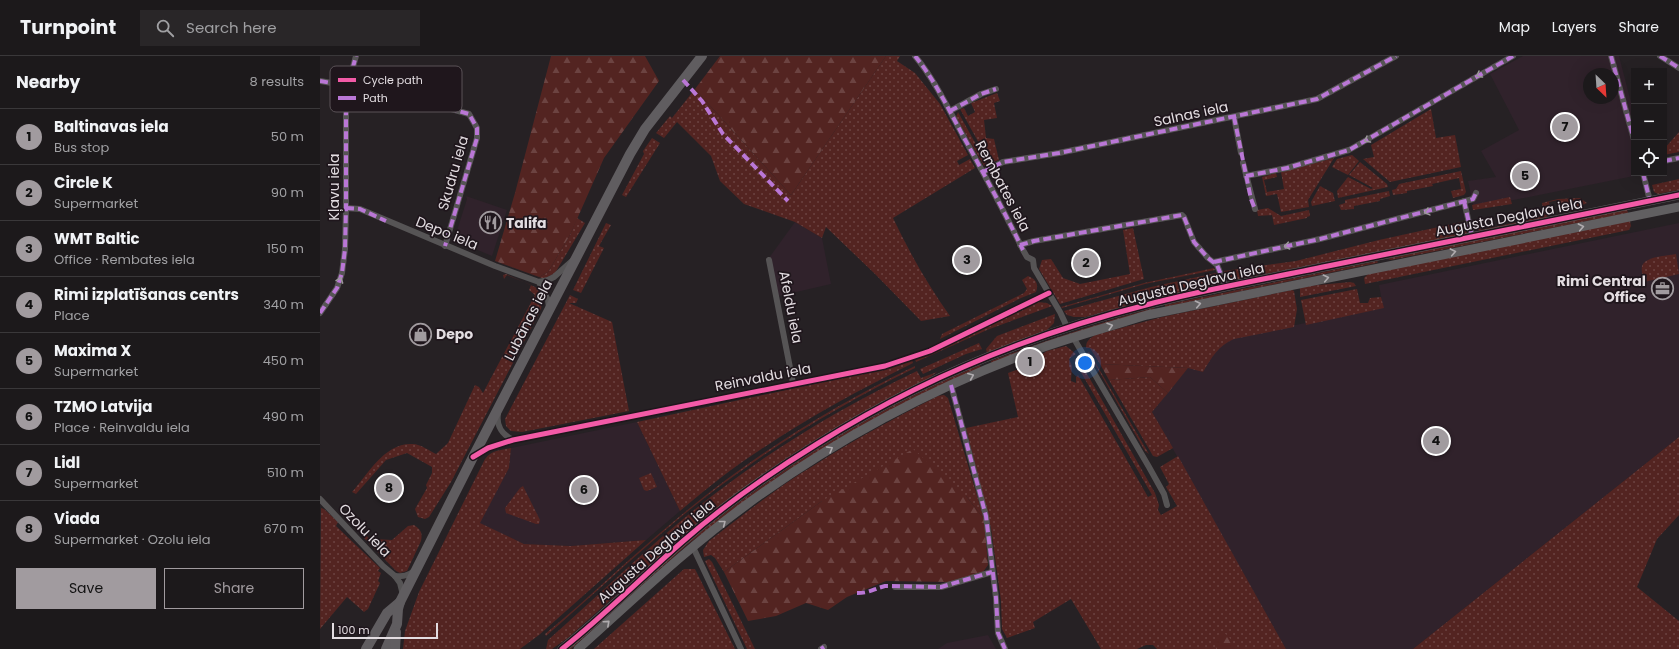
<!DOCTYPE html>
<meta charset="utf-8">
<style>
:root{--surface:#1c191b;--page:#292628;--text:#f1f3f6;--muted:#a0a0a3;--line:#3a383a;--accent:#a19b9f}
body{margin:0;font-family:Poppins,sans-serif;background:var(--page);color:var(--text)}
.controls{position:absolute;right:12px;top:12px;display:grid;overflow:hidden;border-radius:0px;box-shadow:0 4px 16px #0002}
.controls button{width:36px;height:36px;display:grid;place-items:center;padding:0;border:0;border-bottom:1px solid var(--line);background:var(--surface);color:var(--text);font:20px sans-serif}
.compass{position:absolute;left:1263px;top:12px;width:36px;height:36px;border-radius:50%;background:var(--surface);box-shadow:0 4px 16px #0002;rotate:155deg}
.scale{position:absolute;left:12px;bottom:10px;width:106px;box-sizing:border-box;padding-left:4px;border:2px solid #e3dde1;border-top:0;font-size:11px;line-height:14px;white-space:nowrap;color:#e3dde1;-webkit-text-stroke:3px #1f161c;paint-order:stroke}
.you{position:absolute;left:765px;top:307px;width:14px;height:14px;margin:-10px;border:3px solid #fff;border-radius:50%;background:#1a73e8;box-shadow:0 0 0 6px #1a73e833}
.badge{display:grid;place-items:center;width:26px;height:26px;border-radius:50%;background:var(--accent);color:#111;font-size:13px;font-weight:700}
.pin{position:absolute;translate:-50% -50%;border:2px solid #fff;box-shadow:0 1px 4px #0006}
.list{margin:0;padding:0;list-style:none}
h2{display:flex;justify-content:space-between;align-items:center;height:52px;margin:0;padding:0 16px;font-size:17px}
h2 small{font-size:13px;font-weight:400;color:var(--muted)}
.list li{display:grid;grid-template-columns:26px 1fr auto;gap:12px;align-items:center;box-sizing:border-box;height:56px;padding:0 16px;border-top:1px solid var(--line)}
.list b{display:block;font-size:15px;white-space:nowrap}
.list p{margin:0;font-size:13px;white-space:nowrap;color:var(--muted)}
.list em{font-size:13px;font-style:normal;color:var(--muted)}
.actions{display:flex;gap:8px;padding:12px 16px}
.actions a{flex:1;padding:9px 0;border:1px solid var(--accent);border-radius:0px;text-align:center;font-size:14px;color:var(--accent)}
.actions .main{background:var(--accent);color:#111}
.icon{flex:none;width:22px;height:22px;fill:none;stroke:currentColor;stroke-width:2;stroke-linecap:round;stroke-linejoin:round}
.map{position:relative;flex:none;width:1359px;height:593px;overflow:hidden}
header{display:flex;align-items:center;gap:24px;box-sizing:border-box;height:56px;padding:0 20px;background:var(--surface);border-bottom:1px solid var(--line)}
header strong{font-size:19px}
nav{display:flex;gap:22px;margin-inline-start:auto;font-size:14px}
.search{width:280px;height:36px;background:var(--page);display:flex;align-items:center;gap:10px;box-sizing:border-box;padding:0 14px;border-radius:0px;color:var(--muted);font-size:15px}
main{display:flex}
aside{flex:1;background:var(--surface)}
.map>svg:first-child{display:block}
.built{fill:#30222b;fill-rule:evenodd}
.grass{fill:url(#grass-dots)}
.forest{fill:url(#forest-firs)}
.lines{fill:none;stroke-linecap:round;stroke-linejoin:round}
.minor{stroke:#565455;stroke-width:6}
.secondary{stroke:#615f61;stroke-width:9}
.primary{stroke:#605d60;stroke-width:10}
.quiet{stroke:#ba77d6;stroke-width:4;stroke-dasharray:8 4;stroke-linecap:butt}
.cycleway-casing{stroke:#1f161c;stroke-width:8}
.cycleway{stroke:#f35aa7;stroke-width:5}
.oneway{stroke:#9c989b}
.oneway2{stroke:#afabae}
.labels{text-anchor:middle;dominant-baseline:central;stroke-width:3.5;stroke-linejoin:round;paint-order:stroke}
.street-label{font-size:14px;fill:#e3dde1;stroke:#1f161c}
.poi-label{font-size:14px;font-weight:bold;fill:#e3dde1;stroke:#1f161c;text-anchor:start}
.key{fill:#1f161c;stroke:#5a5257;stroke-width:1}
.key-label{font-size:11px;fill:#e3dde1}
</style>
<header>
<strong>Turnpoint</strong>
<div class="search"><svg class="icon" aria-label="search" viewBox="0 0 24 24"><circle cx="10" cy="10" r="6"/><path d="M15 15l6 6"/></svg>Search here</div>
<nav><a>Map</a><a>Layers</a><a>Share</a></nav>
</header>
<main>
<aside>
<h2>Nearby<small>8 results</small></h2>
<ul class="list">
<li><span class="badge">1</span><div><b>Baltinavas iela</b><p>Bus stop</p></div><em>50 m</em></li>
<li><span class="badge">2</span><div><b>Circle K</b><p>Supermarket</p></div><em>90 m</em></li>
<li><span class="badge">3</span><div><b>WMT Baltic</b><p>Office · Rembates iela</p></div><em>150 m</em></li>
<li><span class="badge">4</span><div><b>Rimi izplatīšanas centrs</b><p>Place</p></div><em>340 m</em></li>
<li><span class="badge">5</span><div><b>Maxima X</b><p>Supermarket</p></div><em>450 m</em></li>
<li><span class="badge">6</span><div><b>TZMO Latvija</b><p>Place · Reinvaldu iela</p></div><em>490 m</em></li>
<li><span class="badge">7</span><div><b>Lidl</b><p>Supermarket</p></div><em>510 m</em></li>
<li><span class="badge">8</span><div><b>Viada</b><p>Supermarket · Ozolu iela</p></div><em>670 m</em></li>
</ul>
<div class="actions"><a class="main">Save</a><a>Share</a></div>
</aside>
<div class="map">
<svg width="1359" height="593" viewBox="0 0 1359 593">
<defs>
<pattern id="grass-dots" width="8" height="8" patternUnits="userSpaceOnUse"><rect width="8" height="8" fill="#532421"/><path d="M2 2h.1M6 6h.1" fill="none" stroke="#6c4341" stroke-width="1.8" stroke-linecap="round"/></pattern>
<pattern id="forest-firs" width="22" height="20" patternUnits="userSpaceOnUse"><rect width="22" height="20" fill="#532421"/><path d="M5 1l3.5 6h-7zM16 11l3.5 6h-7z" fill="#6c4341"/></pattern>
</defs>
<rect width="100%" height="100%" fill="#262124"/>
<g class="built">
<path d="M1203,0H1299L1314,58V117H1329L1154,152L1148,125L1176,121L1161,95L1199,74L1170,18ZM1269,18H1293V42H1269Z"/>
<polygon points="146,140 187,154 172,200 134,184 147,143"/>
<polygon points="475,166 502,182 511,228 459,240 449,202"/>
<polygon points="1359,167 1359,381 1093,593 966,593 832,356 888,287 1063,251 1059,229"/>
<polygon points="317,366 360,455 326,484 251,490 204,488 159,467 189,412 191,392"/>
<polygon points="668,579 676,593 618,593 627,587"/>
</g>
<g class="grass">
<path d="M566,0H580L577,5L595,17L620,48L648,99L637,105L639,109L650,103L655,112L573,162C589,196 608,229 630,260L601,265L555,218L506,171L502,182L475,166L424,148L400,125L391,100L357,66L344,82L336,77L350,60L352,62L375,33L471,139Z"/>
<polygon points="677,37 680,45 674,47 677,62 664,64 666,82 674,83 679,104 670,107 640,53 644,52 648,60 655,56 651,47"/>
<polygon points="1111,53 1116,82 1135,79 1141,111 1070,126 1043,103 1054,101 1051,89"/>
<polygon points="638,56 668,110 664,110 636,61"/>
<polygon points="1359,76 1359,96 1344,99 1344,93"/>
<polygon points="332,82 340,87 306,141 302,139 324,98 323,95"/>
<polygon points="1032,99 1039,105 1028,119 1012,111 1017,103"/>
<polygon points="1014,102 988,144 989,151 961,156 957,138 946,140 942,121 956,117 957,121 944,124 947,136 964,133 961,116"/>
<polygon points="1040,106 1067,128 1068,131 1018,142 1017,135 1028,121 1051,133 1053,132 1029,119"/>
<polygon points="1141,115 1146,136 1144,139 1133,142 1131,135 1141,133 1139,122 1112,128 1113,130 1087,135 1087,137 1073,139 1072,134 1076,133 1079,128"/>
<polygon points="1359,123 1359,134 1338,138 1334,136 1332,129"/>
<polygon points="1000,130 1013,137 1015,145 992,150 991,146"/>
<polygon points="1069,135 1070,140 1060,143 1060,145 1034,150 1034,153 1021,154 1019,149 1025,147 1025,144"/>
<polygon points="1190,141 1192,148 1153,154 1152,149"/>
<polygon points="1260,142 1267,147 1250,155 1248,147 1240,149 1238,144 1229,146 1230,150 1226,151 1228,160 1225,162 1160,175 1157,173 1157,170 1159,169 1161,174 1224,160 1222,147 1238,143"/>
<polygon points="948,152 961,160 989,154 990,160 987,161 987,162 954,169 952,159 938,160 937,154"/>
<polygon points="1307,153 1308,157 1071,204 1068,203 1070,202"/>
<polygon points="257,162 265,167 235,217 224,223 219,221 228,216 250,179"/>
<polygon points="1146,165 1148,175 1145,179 909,225 904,219 904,215 976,205 1059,184"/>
<polygon points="1310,165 1311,170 1309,174 1045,228 1044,222 1049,217"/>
<polygon points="286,167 291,169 279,190 284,192 261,237 253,234"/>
<polygon points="813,172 824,223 740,248 719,213 722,204 731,203 743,222 760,228 810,218 803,174"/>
<path d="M1356,198L1359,218L1324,226C1323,221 1321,215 1322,210C1326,200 1347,200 1356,198Z"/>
<polygon points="1057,205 1058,206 1057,207 845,251 845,249"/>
<polygon points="894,212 895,214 825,228 742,252 741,251 824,227"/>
<path d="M896,217L898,219C899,226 898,227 892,230L825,245L765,261H754L747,259L744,255L831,231Z"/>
<path d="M186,218L215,231L219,234L220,233L223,240L221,253L131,426L109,461L105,463L98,461L95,453L107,432L106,429L112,417V411L87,397L66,404L36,438L32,436C48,418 65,386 93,388C100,388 110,395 116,398L128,387L155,329L159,331L163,337L215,239L209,234L211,229L187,219L184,223L183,219Z"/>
<path d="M708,220C716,223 719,228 716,236L701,242L620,283L622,278L704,237L707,233L702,224Z"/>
<polygon points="1030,226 1034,227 1036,230 980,241 980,232 988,230"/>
<polygon points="1037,233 1040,247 1048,247 1050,242 1061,241 1064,252 986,269 981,244"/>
<path d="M972,234L974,235L977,253L974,271L914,283C898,290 892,301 883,316L868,312L780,308L770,292H766C766,285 769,283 775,279L842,261Z"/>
<polygon points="250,239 258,243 256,247 249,247 292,266 309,355 202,376 191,375 186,370 185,363"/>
<polygon points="718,246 727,247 732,250 667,274 596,306 595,303 615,296"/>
<path d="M833,252L835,253L672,308L671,305C724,285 778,267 833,252Z"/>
<polygon points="735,258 734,267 726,275 667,297 666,293 677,280"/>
<polygon points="659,287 662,293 646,298 603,318 600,313"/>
<polygon points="746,290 756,298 749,303 752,310 751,325 756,327 756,321 758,319 828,441 832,439 755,306 755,303 758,302 835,437 839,449 838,454 841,459 857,450 846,431 849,428 840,411 858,400 966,593 837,593 833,589 826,589 817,593 781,593 751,543 713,566 715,572 687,582 682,573 681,545 671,472 646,372 698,361 688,317 715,307 716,302 727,295"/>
<polygon points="768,296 769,296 829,398 825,395"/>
<path d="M592,304L593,307C541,333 489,361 440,394C412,412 386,433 360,455L317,366L560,314Z"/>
<path d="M660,309L661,312L572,354L465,416L368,488L251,593H248C288,557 326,519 368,486C456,414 555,353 660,309Z"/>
<path d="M595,310V312C525,346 459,386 396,433C342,474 293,521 242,566L226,580L225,578C269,542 309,502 353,466C426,404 508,352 595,310Z"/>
<path d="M597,315L601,322L617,316L606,324L489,388L451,413L396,454L316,521L249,581L232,593H226L228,584C271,546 312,506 356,469C429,407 511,356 597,315Z"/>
<polygon points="830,321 848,337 832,356 853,392 837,401 833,400 789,324"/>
<path d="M624,339L628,342L664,463L646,440L502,445L404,516L395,502L391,499L384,501L383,494L389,485C423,459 456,432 493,410C533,384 575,362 618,340Z"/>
<polygon points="1359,381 1359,459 1337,483 1317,531 1359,565 1359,593 1093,593"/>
<path d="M191,392L189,412L160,467L204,488L251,490L326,484L219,579L200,593H83L85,575L99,536L165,403C171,394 182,394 191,392Z"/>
<polygon points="331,417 337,431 327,435 324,434 319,422"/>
<polygon points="203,430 220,464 219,468 216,468 186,457 185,452 200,432"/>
<polygon points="1,452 4,453 18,466 16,470 60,512 58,515 61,517 58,525 60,527 48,553 44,556 27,541 0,573"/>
<path d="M94,469C100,473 103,476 101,485L87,515L80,517L76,515L44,482L46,479L51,485L54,483L72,484L88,470Z"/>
<polygon points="389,503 392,506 435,593 427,593 385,505"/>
<polygon points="364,513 375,513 415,593 274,593"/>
</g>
<g class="forest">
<polygon points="231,0 325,0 339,25 284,102 250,179 228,216 219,221 175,205 195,137"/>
<polygon points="400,0 566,0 471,139 375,33"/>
<polygon points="780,308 868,312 848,337 830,321 789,324"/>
<polygon points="593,393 646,440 664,463 668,509 663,516 629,526 566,525 527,541 508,554 486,547 456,560 428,565 404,516 502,445"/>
<path d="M901,576C910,579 912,585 915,593H896L895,583Z"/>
</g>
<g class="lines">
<g class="minor">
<path d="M595,0C614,23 628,52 642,78C663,116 684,155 703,194L707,201L713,204L714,212L740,256L747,271"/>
<polyline points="1291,0 1314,84"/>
<polyline points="1340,0 1359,12"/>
<polyline points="0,25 86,40 149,58 157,72 157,82 125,190"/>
<polyline points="630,55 661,38 676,33"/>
<polyline points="914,61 921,97"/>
<polyline points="1344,105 1359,102"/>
<polyline points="923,107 935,153"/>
<polyline points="663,116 683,106 739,97 997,43 1076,0"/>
<polyline points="1323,117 1330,145"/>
<polyline points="926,120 967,112 1029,94 1193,0"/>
<polyline points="1144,145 1152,180"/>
<polyline points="26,152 40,153 175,210 219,226 228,224 234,221 252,205"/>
<polyline points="700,189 714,185 862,159 864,161 874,186 888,202 897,209 906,231"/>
<polyline points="449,204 473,327"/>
<polyline points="894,206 1000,183 1153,143 1156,137"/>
<polyline points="219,226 228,244 229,252"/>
<polyline points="0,257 17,232 22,217 25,193 26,152 26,58 28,29 36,0"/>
<polyline points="753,281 829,411 844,438 847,449"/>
<polyline points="631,329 666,460 676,542 678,577 685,593"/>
<path d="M178,358C176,370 183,379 193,384"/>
<polyline points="155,400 168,392 193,384 565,310 610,295 729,237"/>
<polyline points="0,443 63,510 75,520 80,527 83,539"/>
<polyline points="373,491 421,593"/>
<path d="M75,520C83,521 88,520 94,515"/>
<polyline points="575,531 621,531 672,516"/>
<polyline points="501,593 504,591"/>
</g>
<g class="secondary">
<path d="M242,593C284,560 322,521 362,486C404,449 450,417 497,388C598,325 711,278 826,249C886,233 947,223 1008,210C1125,186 1242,163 1359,139"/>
<path d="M258,593C313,544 367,492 426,449C516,383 616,330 721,292C756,280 791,270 827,259L1359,151"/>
</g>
<g class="primary">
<polyline points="46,593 67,557 80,546"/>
<polyline points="66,593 77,568 78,553 80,546 153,401 310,98 325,73 382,0"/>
<polyline points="75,593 76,576"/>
</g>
<g class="quiet">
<path d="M595,0C614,23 628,52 642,78C663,116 684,155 703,194"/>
<polyline points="1291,0 1314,84"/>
<polyline points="1340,0 1359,12"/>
<polyline points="363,24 382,45 403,78 468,145"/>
<polyline points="0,25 86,40 149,58 157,72 157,82 125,190"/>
<polyline points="630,55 661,38 676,33"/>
<polyline points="914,61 931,143 935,153"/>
<polyline points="1344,105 1359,102"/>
<polyline points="663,116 683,106 739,97 997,43 1076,0"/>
<polyline points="1323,117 1330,145"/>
<polyline points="926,120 967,112 1029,94 1193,0"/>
<polyline points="1144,145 1152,180"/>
<polyline points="26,152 40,153 66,165"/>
<polyline points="700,189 714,185 862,159 864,161 874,186 888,202 897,209 906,231"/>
<polyline points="894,206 1000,183 1153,143 1156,137"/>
<polyline points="0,257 17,232 22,217 25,193 26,152 26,58 28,29 36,0"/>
<polyline points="631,329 666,460 676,542 678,577 685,593"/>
<path d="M537,537C550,537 553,533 565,530L621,531L672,516"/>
<polyline points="501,593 504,591"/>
</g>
<defs>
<g id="cycleway">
<polyline points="153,401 168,392 193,384 565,310 610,295 729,237"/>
<path d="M242,593C284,560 322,521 362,486C404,449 450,417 497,388C598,325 711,278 826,249C886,233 947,223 1008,210C1125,186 1242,163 1359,139"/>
</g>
</defs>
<use href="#cycleway" class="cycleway-casing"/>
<use href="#cycleway" class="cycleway"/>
</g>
<defs><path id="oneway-chevron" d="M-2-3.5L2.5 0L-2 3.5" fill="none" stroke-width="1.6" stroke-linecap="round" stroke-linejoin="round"/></defs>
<g class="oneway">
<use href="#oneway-chevron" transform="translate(1159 19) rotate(150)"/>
<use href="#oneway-chevron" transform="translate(1047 84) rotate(150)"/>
<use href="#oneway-chevron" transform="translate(1107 156) rotate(165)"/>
<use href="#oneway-chevron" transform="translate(967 190) rotate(168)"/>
<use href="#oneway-chevron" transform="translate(20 224) rotate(-70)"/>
</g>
<g class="oneway2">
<use href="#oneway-chevron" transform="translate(1261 171) rotate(-11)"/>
<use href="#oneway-chevron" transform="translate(1133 196) rotate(-11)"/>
<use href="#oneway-chevron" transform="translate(1006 222) rotate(-12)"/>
<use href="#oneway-chevron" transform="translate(878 248) rotate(-12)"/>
<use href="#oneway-chevron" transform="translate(790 270) rotate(-17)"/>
<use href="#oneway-chevron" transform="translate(651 320) rotate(-23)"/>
<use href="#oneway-chevron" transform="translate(510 393) rotate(-30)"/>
<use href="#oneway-chevron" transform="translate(403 467) rotate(-38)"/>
<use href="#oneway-chevron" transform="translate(287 567) rotate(-42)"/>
</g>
<defs>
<symbol id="restaurant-ring" viewBox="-11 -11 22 22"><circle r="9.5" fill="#1f161c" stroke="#a19b9f" stroke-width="1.5"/><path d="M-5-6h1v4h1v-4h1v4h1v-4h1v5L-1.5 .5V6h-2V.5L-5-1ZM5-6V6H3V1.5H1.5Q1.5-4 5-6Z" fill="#a19b9f"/></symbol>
<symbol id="office-ring" viewBox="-11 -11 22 22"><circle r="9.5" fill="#1f161c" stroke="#a19b9f" stroke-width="1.5"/><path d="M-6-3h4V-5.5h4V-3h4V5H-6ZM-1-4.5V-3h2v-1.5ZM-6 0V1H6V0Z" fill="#a19b9f"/></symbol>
<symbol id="shop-ring" viewBox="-11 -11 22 22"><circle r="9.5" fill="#1f161c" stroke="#a19b9f" stroke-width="1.5"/><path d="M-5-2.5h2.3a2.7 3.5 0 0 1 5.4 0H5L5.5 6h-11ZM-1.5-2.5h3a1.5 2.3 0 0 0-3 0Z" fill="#a19b9f"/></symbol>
</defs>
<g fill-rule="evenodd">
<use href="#restaurant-ring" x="158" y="154" width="25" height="25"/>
<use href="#office-ring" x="1330" y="220" width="25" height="25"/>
<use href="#shop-ring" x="88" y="266" width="25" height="25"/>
</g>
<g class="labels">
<g class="street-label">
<text transform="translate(871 58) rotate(-12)">Salnas iela</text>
<text transform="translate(133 117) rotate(-74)">Skudru iela</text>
<text transform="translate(683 130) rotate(62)">Rembates iela</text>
<text transform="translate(14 131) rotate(-90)">Kļavu iela</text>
<text transform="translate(1189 161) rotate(-11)">Augusta Deglava iela</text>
<text transform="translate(127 177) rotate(22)">Depo iela</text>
<text transform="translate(871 228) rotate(-13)">Augusta Deglava iela</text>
<text transform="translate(471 251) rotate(79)">Afeldu iela</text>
<text transform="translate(208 264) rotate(-63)">Lubānas iela</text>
<text transform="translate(443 321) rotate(-11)">Reinvaldu iela</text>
<text transform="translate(45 474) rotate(46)">Ozolu iela</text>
<text transform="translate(336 495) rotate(-41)">Augusta Deglava iela</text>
</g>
<g class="poi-label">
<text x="186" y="167">Talifa</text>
<text x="1326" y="225" text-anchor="end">Rimi Central<tspan x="1326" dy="16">Office</tspan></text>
<text x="116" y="278">Depo</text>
</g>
</g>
<rect x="10" y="10" width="132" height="46" rx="6" class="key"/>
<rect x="18" y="22" width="18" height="4" fill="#f35aa7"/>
<rect x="18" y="40" width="18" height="4" fill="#ba77d6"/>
<g class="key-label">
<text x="43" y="28">Cycle path</text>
<text x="43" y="46">Path</text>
</g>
</svg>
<div class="controls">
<button>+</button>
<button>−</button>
<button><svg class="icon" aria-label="locate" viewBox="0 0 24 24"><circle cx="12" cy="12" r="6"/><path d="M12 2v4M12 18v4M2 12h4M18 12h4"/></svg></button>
</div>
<svg class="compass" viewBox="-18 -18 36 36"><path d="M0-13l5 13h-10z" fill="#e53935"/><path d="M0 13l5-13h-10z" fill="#a0a0a3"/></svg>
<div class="scale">100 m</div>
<div class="you"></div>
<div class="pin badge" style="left:710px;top:306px">1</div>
<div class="pin badge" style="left:766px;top:207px">2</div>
<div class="pin badge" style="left:647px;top:204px">3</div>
<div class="pin badge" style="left:1116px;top:385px">4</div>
<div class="pin badge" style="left:1205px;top:120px">5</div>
<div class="pin badge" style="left:264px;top:434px">6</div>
<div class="pin badge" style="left:1245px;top:71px">7</div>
<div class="pin badge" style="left:69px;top:432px">8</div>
</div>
</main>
